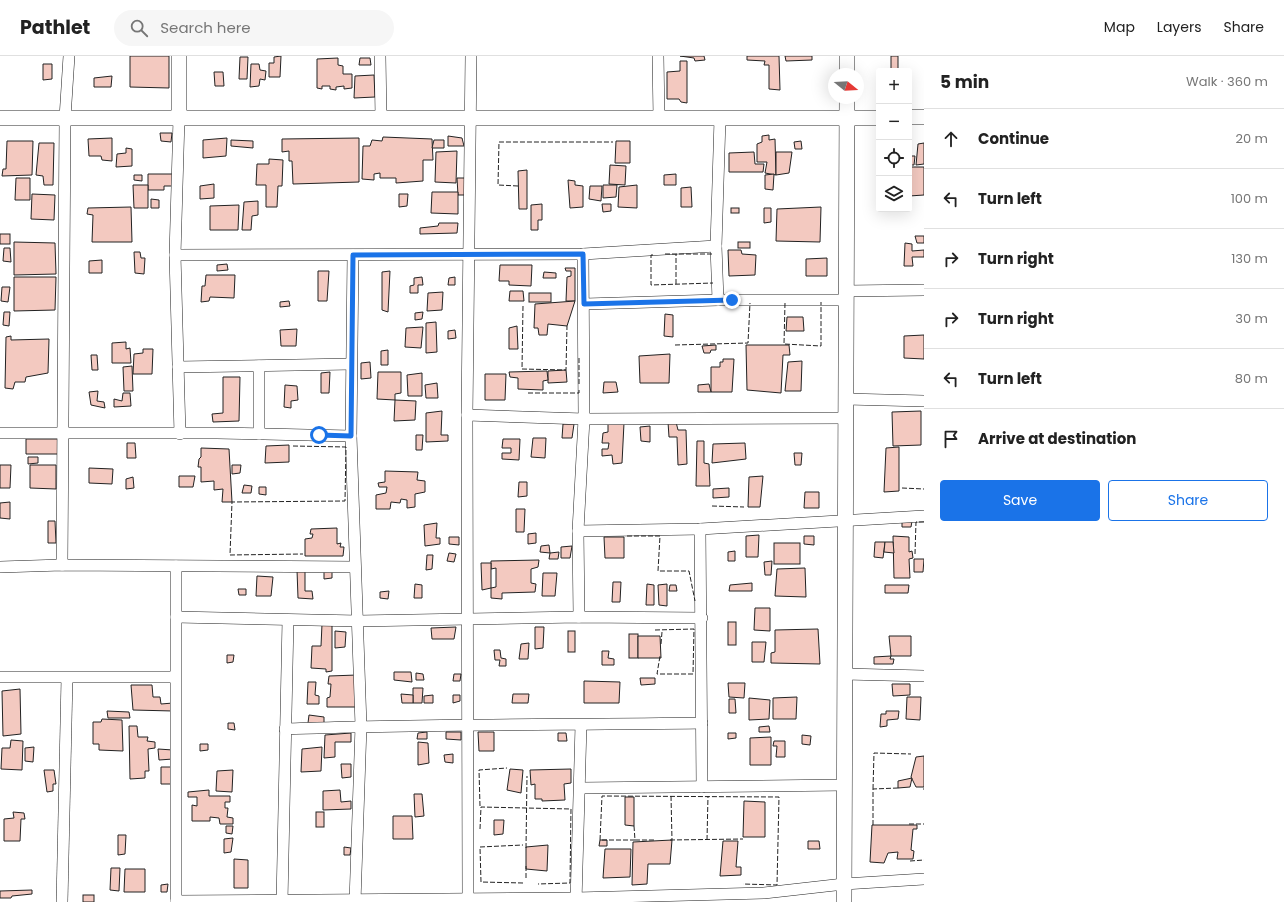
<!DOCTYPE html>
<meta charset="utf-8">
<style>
:root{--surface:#fff;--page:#f6f6f6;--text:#222;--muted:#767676;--line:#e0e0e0;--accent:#1a73e8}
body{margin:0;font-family:Poppins,sans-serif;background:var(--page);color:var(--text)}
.controls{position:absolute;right:12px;top:12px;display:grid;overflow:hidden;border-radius:4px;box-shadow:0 4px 16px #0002}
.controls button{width:36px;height:36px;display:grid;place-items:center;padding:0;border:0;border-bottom:1px solid var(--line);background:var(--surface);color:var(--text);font:20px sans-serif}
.compass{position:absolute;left:828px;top:12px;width:36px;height:36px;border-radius:50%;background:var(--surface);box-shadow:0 4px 16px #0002;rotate:108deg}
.stop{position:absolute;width:12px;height:12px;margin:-9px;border:3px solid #1a73e8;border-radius:50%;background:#fff}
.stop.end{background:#1a73e8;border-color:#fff;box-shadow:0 1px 4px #0008}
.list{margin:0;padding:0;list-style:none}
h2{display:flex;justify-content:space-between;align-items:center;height:52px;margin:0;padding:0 16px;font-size:17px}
h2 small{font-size:13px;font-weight:400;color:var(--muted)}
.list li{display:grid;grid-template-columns:26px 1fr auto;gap:12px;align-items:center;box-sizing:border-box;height:60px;padding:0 16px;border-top:1px solid var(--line)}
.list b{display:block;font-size:15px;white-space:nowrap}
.list em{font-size:13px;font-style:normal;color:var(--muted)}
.actions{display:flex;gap:8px;padding:12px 16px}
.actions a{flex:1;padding:9px 0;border:1px solid var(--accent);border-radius:4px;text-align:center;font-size:14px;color:var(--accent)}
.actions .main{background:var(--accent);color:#fff}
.icon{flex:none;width:22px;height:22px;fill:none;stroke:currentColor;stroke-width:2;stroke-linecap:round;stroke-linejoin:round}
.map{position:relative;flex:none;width:924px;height:846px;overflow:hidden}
header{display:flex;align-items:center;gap:24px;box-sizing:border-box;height:56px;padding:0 20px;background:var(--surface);border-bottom:1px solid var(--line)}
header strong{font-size:19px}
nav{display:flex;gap:22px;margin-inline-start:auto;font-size:14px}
.search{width:280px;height:36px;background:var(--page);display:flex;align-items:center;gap:10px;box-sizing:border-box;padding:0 14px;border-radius:22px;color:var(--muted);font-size:15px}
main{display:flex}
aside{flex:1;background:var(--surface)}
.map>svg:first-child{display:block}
.building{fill:#f3c9c0;stroke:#222}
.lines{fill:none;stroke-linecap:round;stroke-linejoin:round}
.street-casing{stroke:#222;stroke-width:12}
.secondary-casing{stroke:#222;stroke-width:16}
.street{stroke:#fff;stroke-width:11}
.secondary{stroke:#fff;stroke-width:15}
.fence{stroke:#222;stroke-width:1;stroke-dasharray:5 2;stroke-linecap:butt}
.route{stroke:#1a73e8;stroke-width:5}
</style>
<header>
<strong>Pathlet</strong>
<div class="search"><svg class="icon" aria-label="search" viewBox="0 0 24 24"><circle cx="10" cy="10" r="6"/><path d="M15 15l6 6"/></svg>Search here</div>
<nav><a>Map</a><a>Layers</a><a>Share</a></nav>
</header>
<main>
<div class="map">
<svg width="924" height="846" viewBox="0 0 924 846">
<rect width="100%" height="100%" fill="#fff"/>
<g class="building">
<polygon points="130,0 169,0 169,32 130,31"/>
<polygon points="281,0 280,21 269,21 269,7 274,7 274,1"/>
<polygon points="680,0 704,0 705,4 695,5 694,2"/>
<polygon points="747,0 779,0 780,34 769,33 769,9 764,9 765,5 747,4"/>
<polygon points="785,0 812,0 812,4 786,5"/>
<rect x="891" y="0" width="7" height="15"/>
<polygon points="240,1 248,1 247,23 239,23"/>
<polygon points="338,2 338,9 343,10 343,18 352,18 352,32 344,33 344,30 336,31 336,34 330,33 330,30 322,30 322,33 317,32 317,3"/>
<polygon points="360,2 370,2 371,9 359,9"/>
<polygon points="680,5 687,5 687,47 681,46 679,43 667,43 667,16 680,15"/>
<polygon points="43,8 52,8 52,23 43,24"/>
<polygon points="251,8 259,8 260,14 266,15 265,24 260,23 259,30 250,31"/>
<polygon points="214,16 223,16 224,30 215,30"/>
<polygon points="374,19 375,41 354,42 355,20"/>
<polygon points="112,20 111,31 94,31 94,22"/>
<polygon points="160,77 172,77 171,86 161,85"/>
<polygon points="769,79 769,84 775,83 776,119 765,117 767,106 757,106 757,88 762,86 762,80"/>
<polygon points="448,80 462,82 464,90 448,90"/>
<polygon points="383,81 432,83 433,104 423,104 423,125 396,127 396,122 380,122 380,117 374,118 374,124 362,123 363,90 370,90 372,84 382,85"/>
<polygon points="112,82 112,105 102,104 101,100 89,100 88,83"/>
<polygon points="227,82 226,100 203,102 203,84"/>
<polygon points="359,82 359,126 293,128 292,105 289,105 289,95 282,96 282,83"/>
<polygon points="231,84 253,85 253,92 231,90"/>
<polygon points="434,84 444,84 444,92 432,92"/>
<polygon points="7,85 33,85 32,119 2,120 3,113 6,113"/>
<polygon points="616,85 630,85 630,107 615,107"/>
<polygon points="801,85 802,93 795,93 794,86"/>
<polygon points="39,87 54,87 53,129 44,129 43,120 36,119"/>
<polygon points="924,87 924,108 916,109 918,88"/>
<polygon points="126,92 132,93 132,110 116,111 117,98 126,97"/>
<polygon points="457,95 456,127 435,126 436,96"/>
<polygon points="754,96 755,108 764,108 763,116 729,116 729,97"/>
<polygon points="776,96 792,96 789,117 776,119"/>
<polygon points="909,100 915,100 914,109 909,109"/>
<polygon points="269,103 283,104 282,130 278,130 277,151 266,151 266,129 256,129 257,108 269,108"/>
<polygon points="610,109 626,110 625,129 609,128"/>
<polygon points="909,111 924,111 924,139 909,140"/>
<polygon points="527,114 527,153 519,153 518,115"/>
<polygon points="148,118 176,118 176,130 164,130 164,134 148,134"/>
<polygon points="676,118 676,129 664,129 664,119"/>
<polygon points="774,118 773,134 765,133 765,119"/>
<polygon points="134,119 142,119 142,125 134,124"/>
<polygon points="16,122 30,122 30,144 15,144"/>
<polygon points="457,122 468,122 467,139 458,139"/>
<polygon points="568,124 575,125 575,129 583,130 583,151 570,152"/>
<polygon points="214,128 214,142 200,143 200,130"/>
<polygon points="133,129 148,129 148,152 134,152"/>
<polygon points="603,129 617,129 616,141 603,142"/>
<polygon points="637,129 637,152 618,151 619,131"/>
<polygon points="590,130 602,130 601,145 589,143"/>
<polygon points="691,131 692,151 681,151 681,132"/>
<polygon points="432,136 458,136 458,158 431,157"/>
<polygon points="32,138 55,139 54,164 31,163"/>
<polygon points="399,138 408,138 407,150 399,151"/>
<polygon points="151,143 159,144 159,152 151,152"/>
<polygon points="258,145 258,159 252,160 251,174 242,174 244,146"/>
<polygon points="542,148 542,164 538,164 538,174 531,174 531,149"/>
<polygon points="602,148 611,148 611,155 603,156"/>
<polygon points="239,149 238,174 210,174 210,150"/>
<polygon points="131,151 132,186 92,186 93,159 87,158 88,152"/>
<polygon points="821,151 820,186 776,185 777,153"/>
<rect x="731" y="152" width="8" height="5"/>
<polygon points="764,152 771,152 771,166 764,167"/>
<polygon points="439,167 458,167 457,177 420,178 420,172 438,170"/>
<rect x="0" y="178" width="10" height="10"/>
<polygon points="915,180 924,180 924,187 917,187"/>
<polygon points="14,186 55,187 56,218 14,219"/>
<rect x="738" y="186" width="12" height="6"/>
<polygon points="905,187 912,188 912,195 924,194 924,201 912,201 913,210 904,210"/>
<polygon points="4,192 10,192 11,206 3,205"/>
<polygon points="728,194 741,194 742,198 756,199 755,219 729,220"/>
<polygon points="134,196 140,196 141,202 145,202 144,218 135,217"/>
<polygon points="827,202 827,220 806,220 806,203"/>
<polygon points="102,204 102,217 89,217 89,205"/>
<polygon points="227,208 228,214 217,215 217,209"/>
<polygon points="500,209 532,209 531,230 509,229 509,225 499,225"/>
<polygon points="565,212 575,212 575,245 566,245 567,221 571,220 571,215 566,215"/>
<polygon points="318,215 329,215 327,245 318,245"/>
<polygon points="390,215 388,256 382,254 382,216"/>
<polygon points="544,216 556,217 556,222 543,222"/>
<polygon points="206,219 235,219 234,242 210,241 209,245 201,246 202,230 205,230"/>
<polygon points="14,221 56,221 55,254 14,255"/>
<polygon points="422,221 423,229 418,229 418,237 410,237 410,230 414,229 414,222"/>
<polygon points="455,221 455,229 448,229 449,222"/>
<polygon points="2,231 10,231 8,246 1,245"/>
<polygon points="510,235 523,235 524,245 509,245"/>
<polygon points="443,236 442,254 427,255 428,237"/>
<rect x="529" y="237" width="22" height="9"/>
<polygon points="289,245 290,250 280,251 280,246"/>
<polygon points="575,245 567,270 548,268 547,279 539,279 538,272 534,272 535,248"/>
<polygon points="4,256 10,256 9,270 3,269"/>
<polygon points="423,256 422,263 415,264 415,257"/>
<polygon points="665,258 673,259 673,281 664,280"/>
<polygon points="787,261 803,261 804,275 786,275"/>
<polygon points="436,266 437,296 426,297 426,267"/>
<polygon points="517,270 518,293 509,293 509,272"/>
<polygon points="423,271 421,292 405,291 406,272"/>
<polygon points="297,273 296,290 281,290 280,274"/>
<polygon points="455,274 456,282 448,283 448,275"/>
<polygon points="924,279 924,303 904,302 904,280"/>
<polygon points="11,280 11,284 49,283 48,317 26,321 25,326 15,326 13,333 5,332 6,281"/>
<polygon points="126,286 126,293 130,292 131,307 112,307 112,287"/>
<polygon points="716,289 716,294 711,294 710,297 704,297 702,290"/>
<polygon points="746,289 789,289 790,299 783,299 781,337 747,334"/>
<polygon points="143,293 153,293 152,318 133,318 134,298 143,297"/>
<polygon points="388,294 388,309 381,309 381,295"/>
<polygon points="670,298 669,327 640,327 639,300"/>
<polygon points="91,299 97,299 98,314 92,314"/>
<polygon points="723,303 734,303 732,336 711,336 711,311 720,311 720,306 723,306"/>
<polygon points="802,305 801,335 785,335 788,306"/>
<polygon points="370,306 371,322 361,323 361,307"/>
<polygon points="132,310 133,335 124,335 123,311"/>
<polygon points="566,314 567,326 548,327 548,315"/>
<polygon points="547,315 548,324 543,325 543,334 518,333 518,322 510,321 509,316"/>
<polygon points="330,316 329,337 321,337 321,317"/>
<polygon points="378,316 401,316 401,337 395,338 395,344 377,343"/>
<polygon points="422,317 422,340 408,340 407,319"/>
<polygon points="485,318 506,318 505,344 485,344"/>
<polygon points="223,321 240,321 239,365 213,366 212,358 223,357"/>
<polygon points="604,326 616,326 618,336 603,337"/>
<polygon points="437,327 438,342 426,342 425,329"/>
<polygon points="709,328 711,336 698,336 698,329"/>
<polygon points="285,329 297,330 298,344 291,345 291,352 284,351"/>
<polygon points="98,335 97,345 104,346 105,352 91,349 89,336"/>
<polygon points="123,337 130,337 131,350 114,351 114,343 122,345"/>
<polygon points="395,344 416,345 415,364 394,365"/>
<polygon points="442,355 441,379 448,379 448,385 426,386 426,357"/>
<polygon points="921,355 921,389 893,390 892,356"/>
<polygon points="668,366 676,366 678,374 686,374 687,408 678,409 677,381 669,381"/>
<polygon points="608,367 624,367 622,407 613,408 612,399 602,400 602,393 608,393 609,387 602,387 603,377 608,376"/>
<polygon points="563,368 574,368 572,382 562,382"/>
<polygon points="650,370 650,386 641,385 640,371"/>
<polygon points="416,379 423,379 422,394 416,394"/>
<polygon points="533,382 546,382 545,402 531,401"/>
<polygon points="26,383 60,383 58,398 26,398"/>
<polygon points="503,383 520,383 519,404 502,403 502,397 511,397 511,392 502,392"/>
<polygon points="697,385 704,385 704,407 709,408 710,430 696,430"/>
<polygon points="127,387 135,387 136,402 127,402"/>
<polygon points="745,387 746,403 712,407 713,388"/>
<polygon points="289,389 289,406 265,407 266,390"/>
<polygon points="899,391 899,435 884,436 886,392"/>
<polygon points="201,392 229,393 232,446 222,446 223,433 214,434 214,425 201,426 201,411 198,411 199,403 201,401"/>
<polygon points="794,397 802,397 801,409 795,409"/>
<polygon points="28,401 38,401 38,407 28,408"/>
<polygon points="0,409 11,409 10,432 0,432"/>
<polygon points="30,409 56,409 56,433 30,432"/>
<polygon points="232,409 241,409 240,417 232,418"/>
<polygon points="89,412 113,413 112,428 89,427"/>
<polygon points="385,415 418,416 417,424 425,425 425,436 415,438 415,451 407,452 407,444 401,443 400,447 391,446 390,453 376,453 376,439 386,437 387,431 379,431 378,427 385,426"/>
<polygon points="179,420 195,420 193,431 179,431"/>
<polygon points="763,420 760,451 748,451 749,421"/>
<polygon points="133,421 134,432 126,433 126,423"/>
<polygon points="519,426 527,426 527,440 518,441"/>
<polygon points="244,429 252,430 251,437 242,437"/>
<polygon points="259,431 266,431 266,439 259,438"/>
<polygon points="729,432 729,441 713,442 713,433"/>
<polygon points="805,436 819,436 819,452 804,452"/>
<polygon points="10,446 10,463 0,462 0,447"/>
<polygon points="516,453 525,453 524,476 516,476"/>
<polygon points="48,465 55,465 56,487 48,487"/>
<polygon points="912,465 911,471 902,471 902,466"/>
<polygon points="437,467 436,482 440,482 440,488 425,490 424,469"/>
<polygon points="337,472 337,488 341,487 340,491 344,491 343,500 305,500 305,483 312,482 313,478 310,478 311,473"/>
<polygon points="536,477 536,487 528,488 528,478"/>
<polygon points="759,479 758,501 746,501 746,480"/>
<polygon points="804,480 814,480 814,489 804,488"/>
<polygon points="893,480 909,481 909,496 912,495 913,502 909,503 910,522 894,522"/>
<polygon points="449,481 459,481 459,489 449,488"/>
<polygon points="604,481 624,481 624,502 605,502"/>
<polygon points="875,486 885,486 883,502 874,501"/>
<polygon points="885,486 893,486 894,497 884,496"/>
<rect x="774" y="487" width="26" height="21"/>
<polygon points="549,489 550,497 540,496 541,490"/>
<polygon points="572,490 570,502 561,502 561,491"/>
<polygon points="735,495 735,505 728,505 728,496"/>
<polygon points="559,496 558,503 549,503 550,497"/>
<polygon points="449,497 456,498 454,506 447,505"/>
<polygon points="427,499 433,499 432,513 426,514"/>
<polygon points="914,503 924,503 923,516 914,516"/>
<polygon points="539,504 538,511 531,513 531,527 536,528 535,536 502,537 502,543 491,542 491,532 496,531 496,512 491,513 491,505"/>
<polygon points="772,505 771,519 765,519 764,506"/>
<polygon points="481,507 491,507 491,532 482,534"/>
<polygon points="805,512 806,541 775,540 777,513"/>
<polygon points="297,514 305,514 305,535 312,535 313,543 298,542"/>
<polygon points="324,514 332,514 332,522 324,523"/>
<polygon points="543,517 557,517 555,540 542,540"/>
<polygon points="257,520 273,521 271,540 256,540"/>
<polygon points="613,526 621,526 620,546 612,546"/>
<polygon points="752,527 752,535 729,535 730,529"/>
<polygon points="415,528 422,529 422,542 414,542"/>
<polygon points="647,528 654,529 654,549 646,549"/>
<polygon points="667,528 667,550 659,549 658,529"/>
<polygon points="670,529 676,529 677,535 669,535"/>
<polygon points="885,529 909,529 908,537 885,537"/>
<polygon points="238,533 246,533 246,539 239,539"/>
<polygon points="389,535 388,543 380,542 380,536"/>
<polygon points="755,552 770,552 770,575 754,574"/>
<rect x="728" y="566" width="8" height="23"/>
<polygon points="322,568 332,568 332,615 326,616 326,613 311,612 312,590 321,590"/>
<polygon points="456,571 454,583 432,583 431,572"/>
<polygon points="535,571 544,571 543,592 535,593"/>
<polygon points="818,573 820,608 771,607 771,597 775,596 775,574"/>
<polygon points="335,575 346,576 345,591 335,592"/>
<rect x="568" y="575" width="7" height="21"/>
<rect x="629" y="578" width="9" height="24"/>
<polygon points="638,580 660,580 661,602 638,602"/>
<polygon points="889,580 911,580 911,600 891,600"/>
<polygon points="752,586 766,586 764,606 752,606"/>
<polygon points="529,587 528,603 519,603 521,588"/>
<polygon points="494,594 500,594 501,602 506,603 506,610 499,610 500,604 495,604"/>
<polygon points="602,595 609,595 608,602 614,603 614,609 602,609"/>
<polygon points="227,599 234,599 233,606 227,607"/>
<polygon points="891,600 890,603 894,603 893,608 874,608 874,601"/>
<polygon points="394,616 411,616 412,626 394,624"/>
<polygon points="416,617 423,618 424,624 416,624"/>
<polygon points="454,618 461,618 460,625 453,625"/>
<polygon points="357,619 357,651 327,651 327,642 330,641 331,628 328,628 329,620"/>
<polygon points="640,622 655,622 655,628 641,629"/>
<polygon points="584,625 620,626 619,647 584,647"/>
<polygon points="308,626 316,626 315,639 319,640 319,648 307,648"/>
<polygon points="728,627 745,627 744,642 729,641"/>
<polygon points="892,628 910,628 910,639 893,640"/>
<polygon points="131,629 152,629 153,641 160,641 161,648 173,647 173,655 133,654"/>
<polygon points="413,632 423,632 422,647 413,647"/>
<polygon points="20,633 21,678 3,680 2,635"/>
<polygon points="401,638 413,639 413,647 402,647"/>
<polygon points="513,638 529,638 528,647 512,647"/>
<polygon points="433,639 433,647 424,647 424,640"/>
<polygon points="453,639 460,639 460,645 453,647"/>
<polygon points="797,641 796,663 773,663 773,642"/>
<polygon points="907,641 921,641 920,664 906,663"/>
<polygon points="749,642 770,644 769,663 749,664"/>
<polygon points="729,643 735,643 736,657 729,657"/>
<polygon points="107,655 129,656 130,662 108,662"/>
<polygon points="886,655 899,655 898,663 887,664 887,670 880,671 881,658 886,658"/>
<polygon points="309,659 324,661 324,667 308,667"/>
<polygon points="102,663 122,664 123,695 99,694 99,688 93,688 93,666 101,666"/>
<polygon points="228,667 234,667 235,674 228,673"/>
<polygon points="129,670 137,670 138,681 148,681 147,685 155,686 155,692 148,693 149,715 145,715 145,722 130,723"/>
<polygon points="769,670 770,676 759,676 759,671"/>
<polygon points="427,676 427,683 417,683 418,677"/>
<polygon points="446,676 461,676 461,684 446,683"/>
<polygon points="478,676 494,676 494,695 479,695"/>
<polygon points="351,677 351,686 335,686 335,701 324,702 325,679"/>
<polygon points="558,677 566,677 567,685 558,685"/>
<polygon points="728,677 736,677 736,682 728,683"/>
<polygon points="802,679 811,680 810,689 802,688"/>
<polygon points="771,681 771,709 750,709 750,682"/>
<polygon points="11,684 23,685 22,714 1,713 2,692 10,692"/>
<polygon points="774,685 785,685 785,701 776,701 777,690 773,690"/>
<polygon points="418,686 428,687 429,707 418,709"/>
<polygon points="200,688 208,688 208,694 200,695"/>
<polygon points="34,691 33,706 25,705 25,692"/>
<polygon points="322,691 321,715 301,716 302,693"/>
<polygon points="158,693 173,694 173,703 159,704"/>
<polygon points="453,698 453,707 445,706 444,699"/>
<polygon points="924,700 924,731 916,731 911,721 916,701"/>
<polygon points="341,708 351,708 351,721 342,722"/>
<polygon points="161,711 173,711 172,728 161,728"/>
<polygon points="510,713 523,714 521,737 507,734"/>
<polygon points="571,713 571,727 564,728 565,744 542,745 542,743 535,743 535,728 531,729 530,714"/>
<polygon points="44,714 54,714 56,728 53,728 53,735 47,736"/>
<polygon points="233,714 232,736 216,735 217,715"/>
<polygon points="912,722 910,731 898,732 898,725"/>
<polygon points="209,734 209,740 230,740 230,746 225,746 225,752 228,752 227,761 233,762 233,768 220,768 219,762 210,761 210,765 192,765 192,749 197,750 197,741 188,741 188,736"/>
<polygon points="340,734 341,746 351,745 351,753 323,754 323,735"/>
<polygon points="414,738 422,738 424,760 415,761"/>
<polygon points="625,741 634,741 634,770 625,769"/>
<polygon points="744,745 765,746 765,781 743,781"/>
<polygon points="13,756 24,757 25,763 21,763 20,785 4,785 4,763 14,762"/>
<rect x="316" y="756" width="8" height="15"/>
<polygon points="393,760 412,760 413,783 393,783"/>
<polygon points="494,764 504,764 503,778 494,779"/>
<polygon points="872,769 917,769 917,773 913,773 911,794 914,795 913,803 897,803 898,796 888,797 884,807 870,806"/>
<polygon points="226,770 233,770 232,778 226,777"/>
<polygon points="118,779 126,779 125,798 118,799"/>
<polygon points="233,782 231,796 224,797 224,783"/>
<polygon points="600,784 607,784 607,790 599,790"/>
<polygon points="672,784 670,808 648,808 647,828 632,829 633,786"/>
<polygon points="723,785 738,785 736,811 741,811 741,819 720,820"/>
<polygon points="808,785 819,785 820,793 808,793"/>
<polygon points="548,789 547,815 526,813 526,791"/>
<polygon points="344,791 351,792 350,799 344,799"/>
<polygon points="605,793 631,793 630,821 603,822"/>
<polygon points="234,803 248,804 248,832 234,832"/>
<polygon points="111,812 120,812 119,835 110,834"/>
<polygon points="125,813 145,813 145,836 124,836"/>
<polygon points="168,828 167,836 161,836 161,829"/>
<polygon points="32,834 32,838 12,840 11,842 0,842 0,835"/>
<rect x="83" y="839" width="11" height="7"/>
</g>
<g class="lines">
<defs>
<g id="street">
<polyline points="380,0 381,62"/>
<polyline points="658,0 659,62"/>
<polyline points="179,62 175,199 180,378"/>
<polyline points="175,199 583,198 716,190"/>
<polyline points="353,199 351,380 361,670 355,846"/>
<polyline points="846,235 924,234"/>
<polyline points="718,244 716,190 720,63"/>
<polyline points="585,248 718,244 846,244"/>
<polyline points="259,310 259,378"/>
<polyline points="178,311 351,308"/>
<polyline points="846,343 924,345"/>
<polyline points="467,359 584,363 846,362"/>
<polyline points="0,377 217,377 351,380"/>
<polyline points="700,473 702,731"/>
<polyline points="578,475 700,473 924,460"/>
<polyline points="62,509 65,62 69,0"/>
<polyline points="0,511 62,509 355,511"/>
<polyline points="176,561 358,565 579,561 702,562"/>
<polyline points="579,561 578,475 584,363 583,198"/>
<polyline points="845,618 924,620"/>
<polyline points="0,621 175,621"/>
<path d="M285,673C424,668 563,669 702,667"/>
<polyline points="580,732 844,729"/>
<polyline points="468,842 467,359 471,0"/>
<polyline points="176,845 576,842 764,837 844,828 924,823"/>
<polyline points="62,846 67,622"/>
<polyline points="176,846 176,510"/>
<polyline points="282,846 288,564"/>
<polyline points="576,846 581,669"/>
</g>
<g id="secondary">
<polyline points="847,18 847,0"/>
<polyline points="909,61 924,61"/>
<polyline points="0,62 879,62"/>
<polyline points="179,62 179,0"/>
<polyline points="844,846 847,42"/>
</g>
</defs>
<use href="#street" class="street-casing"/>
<use href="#secondary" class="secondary-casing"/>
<use href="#street" class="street"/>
<use href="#secondary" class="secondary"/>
<g class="fence">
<polyline points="518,130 498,129 499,86 613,86"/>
<polyline points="665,198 713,198"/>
<polyline points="653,199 651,199 651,229 713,227"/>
<polyline points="676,228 676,198"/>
<polyline points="785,247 784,288 821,290 821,246"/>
<polyline points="523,250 522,313 566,314 567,270"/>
<polyline points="675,289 748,287 750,247"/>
<polyline points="579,302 579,328"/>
<polyline points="528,337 579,337 579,334"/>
<polyline points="293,390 346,391 345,445 232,446 230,499 303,498"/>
<polyline points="902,432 924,433"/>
<polyline points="712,450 744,451"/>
<polyline points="627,480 660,480 658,515 689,515 695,545"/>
<polyline points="915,498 916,466 924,466"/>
<polyline points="655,574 694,573 693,618 657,618 660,600"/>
<polyline points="661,588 662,576"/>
<polyline points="873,733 874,697 911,698"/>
<polyline points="923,733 924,733"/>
<polyline points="671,740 672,784"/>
<polyline points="480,750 479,714 507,712"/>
<polyline points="909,768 924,768"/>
<polyline points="873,769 873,733 898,732"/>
<polyline points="634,770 635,784 654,784"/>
<polyline points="480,773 481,751 571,753 570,827 538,828"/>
<polyline points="635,784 600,784 602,740 779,741 777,829 743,828"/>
<polyline points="670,784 743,783"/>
<polyline points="707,784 708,740"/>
<polyline points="526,792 527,720"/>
<polyline points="910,805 924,804"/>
<polyline points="526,822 526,810"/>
<polyline points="523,827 481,826 480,791 523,789"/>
</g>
</g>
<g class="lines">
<polyline class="route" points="319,379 351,380 353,199 583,198 584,248 732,244"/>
</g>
</svg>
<div class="controls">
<button>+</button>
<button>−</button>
<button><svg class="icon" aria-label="locate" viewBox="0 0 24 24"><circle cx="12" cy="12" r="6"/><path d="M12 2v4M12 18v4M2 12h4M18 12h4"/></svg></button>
<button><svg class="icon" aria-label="layers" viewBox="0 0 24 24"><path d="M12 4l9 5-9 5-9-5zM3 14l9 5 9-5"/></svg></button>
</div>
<svg class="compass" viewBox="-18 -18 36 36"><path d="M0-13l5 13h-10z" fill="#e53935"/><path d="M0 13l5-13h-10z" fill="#767676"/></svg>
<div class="stop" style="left:319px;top:379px"></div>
<div class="stop end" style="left:732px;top:244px"></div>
</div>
<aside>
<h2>5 min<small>Walk · 360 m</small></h2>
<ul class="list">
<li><svg class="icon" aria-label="ahead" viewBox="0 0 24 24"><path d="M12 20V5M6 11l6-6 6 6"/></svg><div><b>Continue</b></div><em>20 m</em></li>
<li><svg class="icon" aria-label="left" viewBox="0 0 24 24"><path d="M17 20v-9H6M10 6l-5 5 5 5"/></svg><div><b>Turn left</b></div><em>100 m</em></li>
<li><svg class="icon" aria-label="right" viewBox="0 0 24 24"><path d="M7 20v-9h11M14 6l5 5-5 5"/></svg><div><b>Turn right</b></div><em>130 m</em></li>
<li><svg class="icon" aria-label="right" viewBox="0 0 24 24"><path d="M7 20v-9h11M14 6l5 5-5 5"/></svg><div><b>Turn right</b></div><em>30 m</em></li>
<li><svg class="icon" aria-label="left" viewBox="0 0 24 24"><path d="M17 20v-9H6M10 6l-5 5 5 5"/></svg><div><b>Turn left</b></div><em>80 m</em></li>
<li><svg class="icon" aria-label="arrive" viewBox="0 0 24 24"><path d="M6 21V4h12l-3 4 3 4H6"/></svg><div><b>Arrive at destination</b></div></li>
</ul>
<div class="actions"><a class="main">Save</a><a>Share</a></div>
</aside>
</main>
